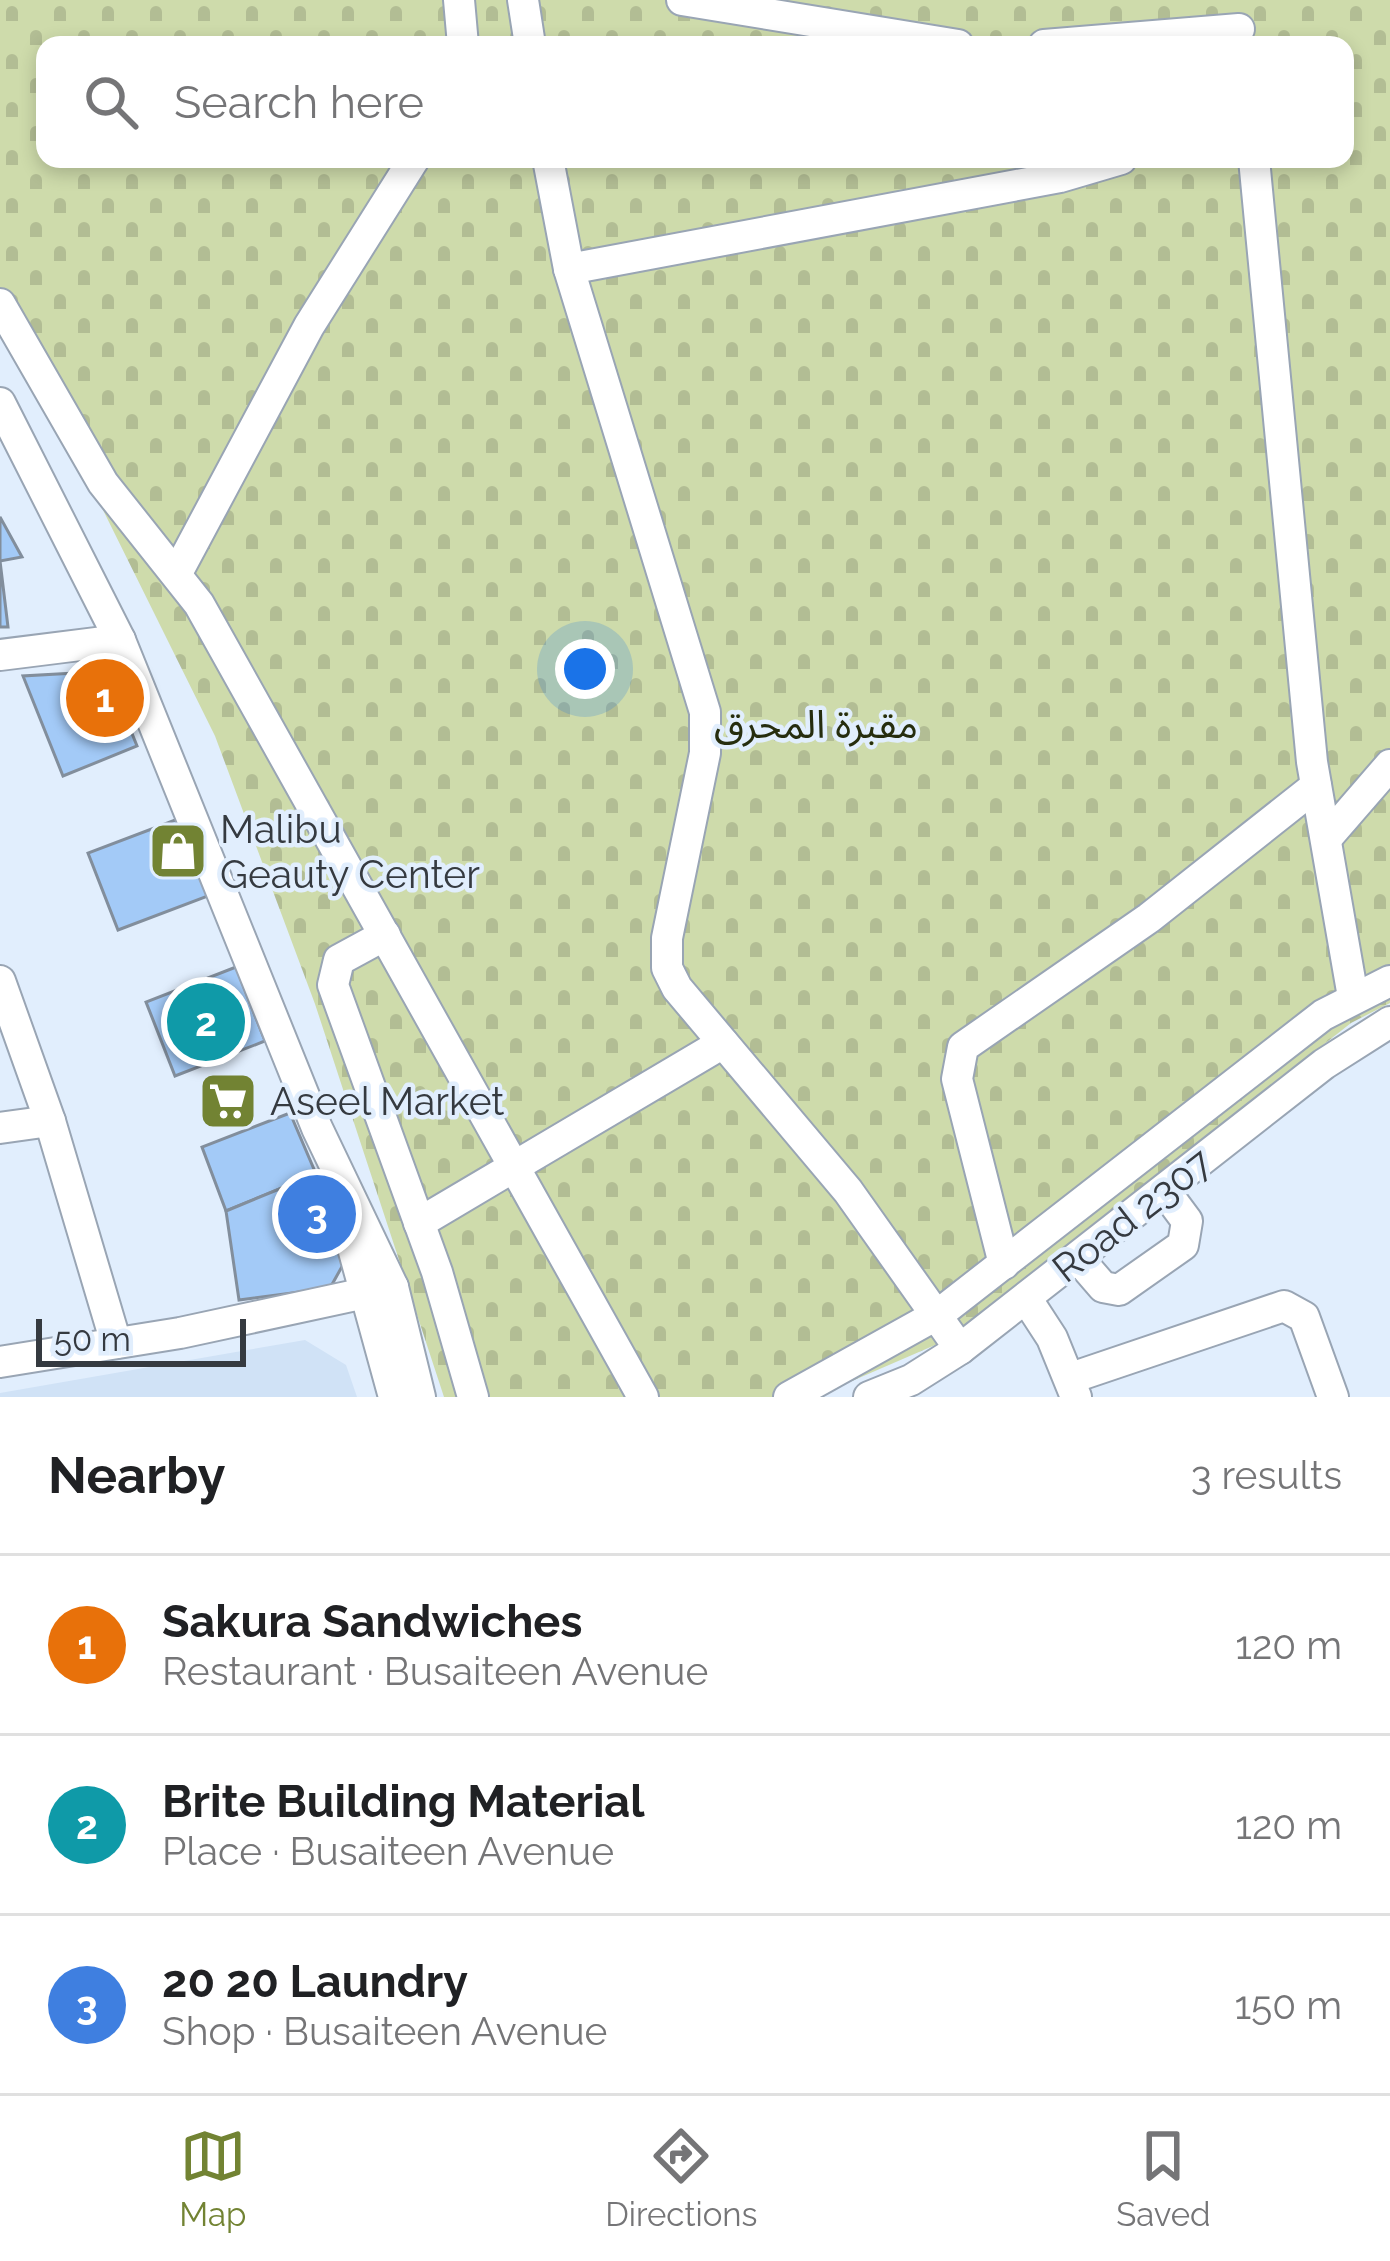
<!DOCTYPE html>
<meta charset="utf-8">
<style>
:root{--surface:#fff;--page:#f2f2f2;--text:#202124;--muted:#757577;--line:#e0e0e0;--accent:#728333}
body{margin:0;font-family:Raleway,"Noto Sans Arabic",sans-serif;background:var(--page);color:var(--text)}
.scale{position:absolute;left:36px;bottom:30px;width:210px;box-sizing:border-box;padding-left:12px;border:6px solid #353a40;border-top:0;font-size:33px;line-height:42px;white-space:nowrap;color:#353a40;-webkit-text-stroke:9px #e1eefd;paint-order:stroke}
.you{position:absolute;left:585px;top:669px;width:42px;height:42px;margin:-30px;border:9px solid #fff;border-radius:50%;background:#1a73e8;box-shadow:0 0 0 18px #1a73e833}
.badge{display:grid;place-items:center;width:78px;height:78px;border-radius:50%;background:var(--accent);color:#fff;font-size:39px;font-weight:700}
.pin{position:absolute;translate:-50% -50%;border:6px solid #fff;box-shadow:0 3px 12px #0006}
.list{margin:0;padding:0;list-style:none}
h2{display:flex;justify-content:space-between;align-items:center;height:156px;margin:0;padding:0 48px;font-size:51px}
h2 small{font-size:39px;font-weight:400;color:var(--muted)}
.list li{display:grid;grid-template-columns:78px 1fr auto;gap:36px;align-items:center;box-sizing:border-box;height:180px;padding:0 48px;border-top:3px solid var(--line)}
.list b{display:block;font-size:45px;white-space:nowrap}
.list p{margin:0;font-size:39px;white-space:nowrap;color:var(--muted)}
.list em{font-size:39px;font-style:normal;color:var(--muted)}
.icon{flex:none;width:66px;height:66px;fill:none;stroke:currentColor;stroke-width:2;stroke-linecap:round;stroke-linejoin:round}
.map{position:relative;flex:none;width:1390px;height:1397px;overflow:hidden}
.search{position:absolute;background:var(--surface);box-shadow:0 6px 18px #0003;left:36px;right:36px;top:36px;height:132px;display:flex;align-items:center;gap:30px;box-sizing:border-box;padding:0 42px;border-radius:24px;color:var(--muted);font-size:45px}
.sheet{height:696px;background:var(--surface)}
nav{display:flex;justify-content:space-around;align-items:center;box-sizing:border-box;height:168px;border-top:3px solid var(--line);background:var(--surface);font-size:33px;color:var(--muted)}
nav a{display:grid;justify-items:center;gap:6px}
nav .on{color:var(--accent)}
.map>svg:first-child{display:block}
.built{fill:#d0e2f6}
.cemetery{fill:url(#cemetery-stones);fill-rule:evenodd}
.building{fill:#a3caf7;stroke:#828e9c;stroke-width:3}
.lines{fill:none;stroke-linecap:round;stroke-linejoin:round}
.minor-casing{stroke:#99a5b4;stroke-width:34}
.minor{stroke:#fff;stroke-width:30}
.labels{text-anchor:middle;dominant-baseline:central;stroke-width:9;stroke-linejoin:round;paint-order:stroke}
.park-label{font-size:39px;fill:#262d0e;stroke:#e1eefd}
.poi-label{font-size:39px;fill:#353a40;stroke:#e1eefd;text-anchor:start}
.street-label{font-size:39px;fill:#353a40;stroke:#e1eefd}
</style>
<div class="map">
<svg width="1390" height="1397" viewBox="0 0 1390 1397">
<defs>
<pattern id="cemetery-stones" width="16" height="16" patternUnits="userSpaceOnUse" patternTransform="scale(3)"><rect width="16" height="16" fill="#cedbab"/><path d="M2 7V4a2 2 0 0 1 4 0v3zM10 15v-3a2 2 0 0 1 4 0v3z" fill="#b2bd94"/></pattern>
</defs>
<rect width="100%" height="100%" fill="#e1eefd"/>
<polygon class="built" points="305,1340 346,1365 357,1397 0,1397 0,1393"/>
<path class="cemetery" d="M0,0H1390V1003L1351,1023L949,1339L815,1397H444L315,1004L215,736L103,510L0,333ZM45,45H1345V159H45Z"/>
<g class="building">
<polygon points="0,517 22,557 0,561"/>
<polygon points="0,561 8,627 0,627"/>
<polygon points="93,672 112,684 137,746 63,776 23,676"/>
<polygon points="178,819 208,896 118,930 88,853"/>
<polygon points="236,967 265,1041 175,1076 146,1002"/>
<polygon points="290,1113 316,1174 226,1211 202,1147"/>
<polygon points="316,1174 349,1254 330,1288 239,1300 226,1211"/>
</g>
<g class="lines">
<defs>
<g id="minor">
<polyline points="459,0 463,45"/>
<polyline points="523,0 530,45"/>
<polyline points="682,0 958,45"/>
<polyline points="1044,45 1239,29"/>
<polyline points="548,159 569,269 705,712 705,753 667,938 667,968 677,988 848,1191 960,1349"/>
<polyline points="1254,159 1312,762 1353,997"/>
<polyline points="569,269 1060,177 1121,159"/>
<polyline points="0,304 103,483 199,604 643,1397"/>
<polyline points="0,403 120,640 317,1128 393,1287 420,1397"/>
<polyline points="177,573 309,326 414,159"/>
<polyline points="0,655 120,640"/>
<polyline points="1326,839 1390,765"/>
<polyline points="385,935 339,960 333,985 437,1272 473,1397"/>
<polyline points="0,981 50,1121 116,1343"/>
<polyline points="0,1128 50,1121"/>
<polyline points="419,1223 723,1043"/>
<polyline points="347,1226 394,1397"/>
<polyline points="1078,1258 1103,1287 1119,1290 1183,1245 1187,1221 1164,1190"/>
<polyline points="1004,1264 957,1079 963,1047 1149,918 1316,786"/>
<polyline points="1026,1298 1052,1338 1076,1397"/>
<polyline points="0,1362 180,1333 393,1287"/>
<polyline points="1071,1378 1284,1306 1304,1317 1333,1397"/>
<polyline points="789,1397 940,1313 1323,1015 1390,981"/>
<polyline points="869,1397 911,1380 960,1349 1324,1064 1390,1022"/>
</g>
</defs>
<use href="#minor" class="minor-casing"/>
<use href="#minor" class="minor"/>
</g>
<defs>
<symbol id="shop-square" viewBox="-11 -11 22 22"><rect x="-9" y="-9" width="18" height="18" rx="4" fill="#728333" stroke="#e1eefd"/><path d="M-5-2.5h2.3a2.7 3.5 0 0 1 5.4 0H5L5.5 6h-11ZM-1.5-2.5h3a1.5 2.3 0 0 0-3 0Z" fill="#fff"/></symbol>
<symbol id="supermarket-square" viewBox="-11 -11 22 22"><rect x="-9" y="-9" width="18" height="18" rx="4" fill="#728333" stroke="#e1eefd"/><path d="M-6-5.5h2.5l.6 2H6L4.5 2H-2.5L-4.4-4H-6ZM-1.5 3.2a1.3 1.3 0 1 0 .1 0ZM3 3.2a1.3 1.3 0 1 0 .1 0Z" fill="#fff"/></symbol>
</defs>
<g fill-rule="evenodd">
<use href="#shop-square" x="145" y="818" width="66" height="66"/>
<use href="#supermarket-square" x="195" y="1068" width="66" height="66"/>
</g>
<g class="labels">
<g class="park-label">
<text x="816" y="724">مقبرة المحرق</text>
</g>
<g class="poi-label">
<text x="220" y="829">Malibu<tspan x="220" dy="45">Geauty Center</tspan></text>
<text x="270" y="1101">Aseel Market</text>
</g>
<g class="street-label">
<text transform="translate(1132 1215) rotate(-38)">Road 2307</text>
</g>
</g>
</svg>
<div class="scale">50 m</div>
<div class="you"></div>
<div class="pin badge" style="left:105px;top:698px;background:#e8710a">1</div>
<div class="pin badge" style="left:206px;top:1022px;background:#0f9aa8">2</div>
<div class="pin badge" style="left:317px;top:1214px;background:#3f7fe0">3</div>
<div class="search"><svg class="icon" aria-label="search" viewBox="0 0 24 24"><circle cx="10" cy="10" r="6"/><path d="M15 15l6 6"/></svg>Search here</div>
</div>
<section class="sheet">
<h2>Nearby<small>3 results</small></h2>
<ul class="list">
<li><span class="badge" style="background:#e8710a">1</span><div><b>Sakura Sandwiches</b><p>Restaurant · Busaiteen Avenue</p></div><em>120 m</em></li>
<li><span class="badge" style="background:#0f9aa8">2</span><div><b>Brite Building Material</b><p>Place · Busaiteen Avenue</p></div><em>120 m</em></li>
<li><span class="badge" style="background:#3f7fe0">3</span><div><b>20 20 Laundry</b><p>Shop · Busaiteen Avenue</p></div><em>150 m</em></li>
</ul>
</section>
<nav>
<a class="on"><svg class="icon" aria-label="map" viewBox="0 0 24 24"><path d="M3 6l6-2 6 2 6-2v14l-6 2-6-2-6 2zM9 4v14M15 6v14"/></svg>Map</a>
<a><svg class="icon" aria-label="directions" viewBox="0 0 24 24"><path d="M12 3l9 9-9 9-9-9zM9 14v-3h6M13 9l2 2-2 2"/></svg>Directions</a>
<a><svg class="icon" aria-label="saved" viewBox="0 0 24 24"><path d="M7 4h10v16l-5-4-5 4z"/></svg>Saved</a>
</nav>
